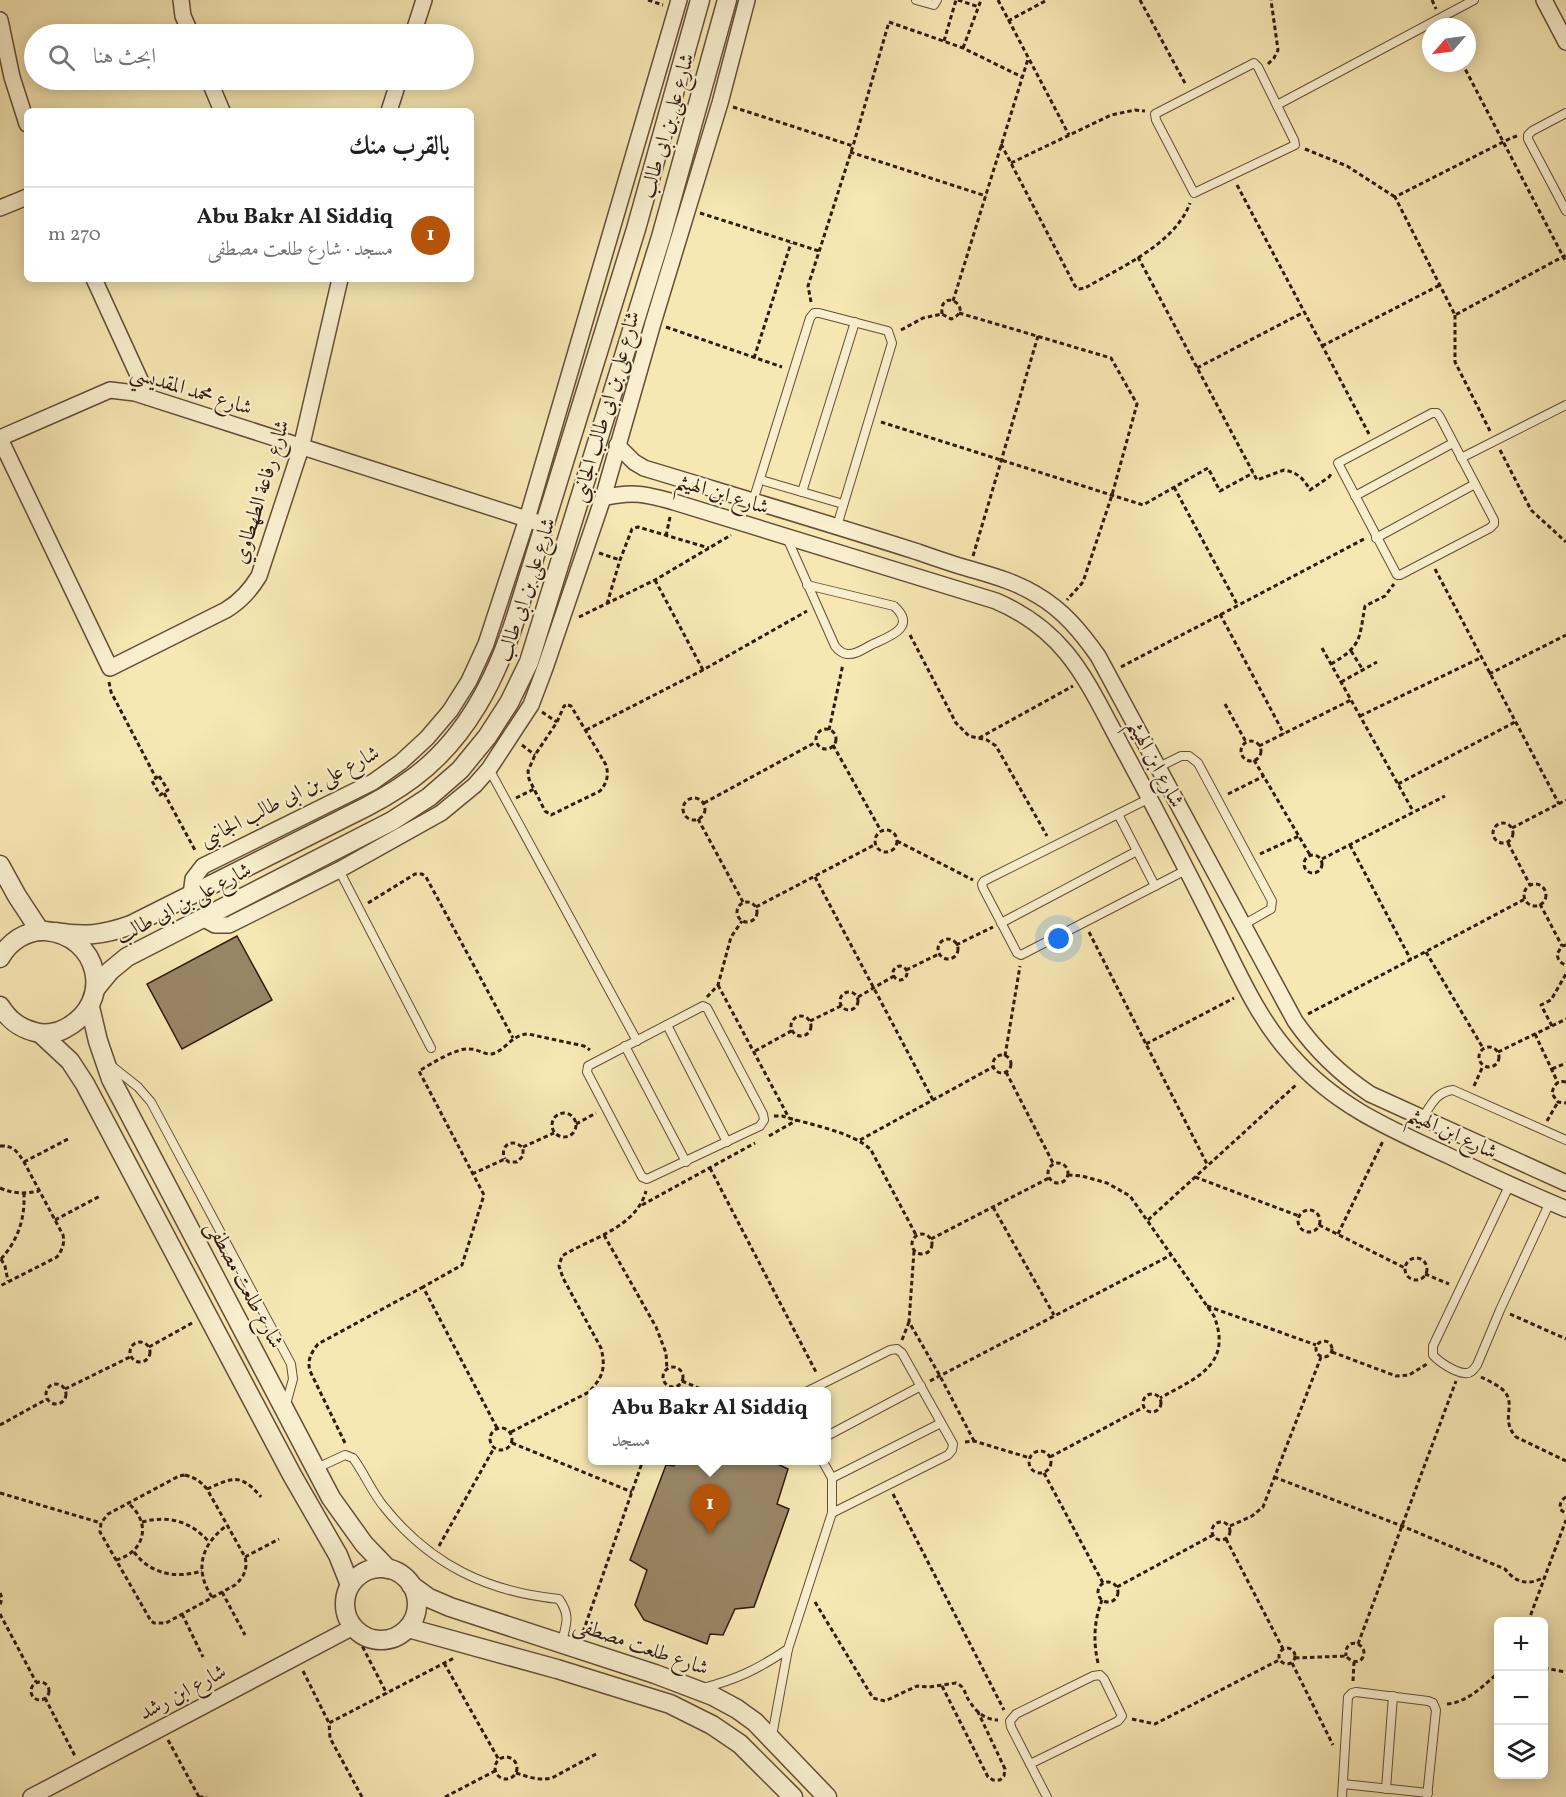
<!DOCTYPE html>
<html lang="ar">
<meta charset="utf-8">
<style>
:root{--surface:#fff;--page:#f6f6f6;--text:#202124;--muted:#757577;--line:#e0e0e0;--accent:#b45309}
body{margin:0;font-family:Vollkorn,Amiri,serif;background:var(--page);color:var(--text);direction:rtl}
.controls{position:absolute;right:18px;bottom:18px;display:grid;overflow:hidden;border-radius:9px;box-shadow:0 3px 15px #0003}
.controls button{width:54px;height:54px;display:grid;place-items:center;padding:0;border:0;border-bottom:2px solid var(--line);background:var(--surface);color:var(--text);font:30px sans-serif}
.compass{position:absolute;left:1422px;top:18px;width:54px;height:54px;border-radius:50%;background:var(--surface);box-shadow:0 3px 15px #0003;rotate:242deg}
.you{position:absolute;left:1059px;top:939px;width:21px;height:21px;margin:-15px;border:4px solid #fff;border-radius:50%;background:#1a73e8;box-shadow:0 0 0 9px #1a73e833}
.badge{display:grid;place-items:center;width:39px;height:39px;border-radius:50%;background:var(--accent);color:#fff;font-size:20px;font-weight:700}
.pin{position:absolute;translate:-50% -50px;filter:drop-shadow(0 2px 3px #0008)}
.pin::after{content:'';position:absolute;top:32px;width:21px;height:18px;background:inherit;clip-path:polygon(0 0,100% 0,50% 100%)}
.popup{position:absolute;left:588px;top:1387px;width:243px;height:78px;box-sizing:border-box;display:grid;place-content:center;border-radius:9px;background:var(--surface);filter:drop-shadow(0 2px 4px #0005);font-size:20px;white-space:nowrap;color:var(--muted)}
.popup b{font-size:22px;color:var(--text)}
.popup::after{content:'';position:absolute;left:50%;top:100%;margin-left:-12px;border:12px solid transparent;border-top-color:var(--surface)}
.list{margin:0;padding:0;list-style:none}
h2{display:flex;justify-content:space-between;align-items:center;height:78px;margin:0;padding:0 24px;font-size:26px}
h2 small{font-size:20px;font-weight:400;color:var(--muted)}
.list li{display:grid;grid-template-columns:39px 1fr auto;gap:18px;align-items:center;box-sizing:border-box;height:96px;padding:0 24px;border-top:2px solid var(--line)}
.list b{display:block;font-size:22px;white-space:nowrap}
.list p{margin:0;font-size:20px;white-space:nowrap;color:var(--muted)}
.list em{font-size:20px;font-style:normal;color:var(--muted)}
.icon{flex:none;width:33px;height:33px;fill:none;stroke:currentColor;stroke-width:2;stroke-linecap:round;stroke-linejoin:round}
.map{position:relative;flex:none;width:1566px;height:1797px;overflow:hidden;direction:ltr}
.search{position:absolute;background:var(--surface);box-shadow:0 3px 15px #0003;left:24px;top:24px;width:450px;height:66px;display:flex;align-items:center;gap:15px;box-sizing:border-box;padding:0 21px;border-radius:33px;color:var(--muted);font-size:22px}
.panel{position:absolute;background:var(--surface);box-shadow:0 3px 15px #0003;left:24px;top:108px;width:450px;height:174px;border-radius:9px;direction:rtl}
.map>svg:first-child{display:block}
.building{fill:#988564;stroke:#331a0e;stroke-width:1.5}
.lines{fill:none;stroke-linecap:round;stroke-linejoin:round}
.service-casing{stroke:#644d37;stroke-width:10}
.minor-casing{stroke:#644d37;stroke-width:18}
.tertiary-casing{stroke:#644d37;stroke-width:21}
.path{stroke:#331a0e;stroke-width:3;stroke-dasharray:4.5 3;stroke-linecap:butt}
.service{stroke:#f9efce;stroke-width:8}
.minor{stroke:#f9efce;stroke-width:15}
.tertiary{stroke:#f9efce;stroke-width:18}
.labels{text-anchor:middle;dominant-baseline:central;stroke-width:4.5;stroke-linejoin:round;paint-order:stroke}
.street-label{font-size:21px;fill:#331a0e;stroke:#f9efce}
</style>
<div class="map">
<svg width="1566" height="1797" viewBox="0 0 1566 1797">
<rect width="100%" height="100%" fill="#f6e7b3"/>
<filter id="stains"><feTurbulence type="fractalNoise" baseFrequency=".00333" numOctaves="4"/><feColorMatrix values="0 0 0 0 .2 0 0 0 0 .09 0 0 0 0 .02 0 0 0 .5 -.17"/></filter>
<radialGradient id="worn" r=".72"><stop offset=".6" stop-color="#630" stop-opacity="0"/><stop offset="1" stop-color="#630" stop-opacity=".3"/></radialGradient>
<g class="building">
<polygon points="237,936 272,1000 182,1049 147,984"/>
<polygon points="676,1461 771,1461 788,1469 777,1504 789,1509 754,1607 735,1609 723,1635 710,1634 707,1644 644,1620 635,1605 647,1570 630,1560 666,1465 674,1466"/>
</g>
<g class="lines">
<defs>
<g id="service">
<polyline points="916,0 934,5 937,0"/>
<polygon points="1254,63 1258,67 1294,140 1295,145 1194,193 1156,120 1155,114"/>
<polyline points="1277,105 1474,0"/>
<polyline points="1566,113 1532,131 1528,135 1528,139 1566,211"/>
<polygon points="1432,413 1437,413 1440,417 1494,520 1494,524 1490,528 1400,575 1397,575 1338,463"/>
<polyline points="1461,458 1566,405"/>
<polyline points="761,480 843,504"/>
<polyline points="802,492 855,322"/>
<polyline points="1355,496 1453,443"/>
<polyline points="753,501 810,318 814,313 819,313 888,331 892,343 837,526"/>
<path d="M787,538L835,646C838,650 841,653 847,654C856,655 865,648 873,644C891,636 917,627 894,606L807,585"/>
<polyline points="1376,538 1475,484"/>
<polyline points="1159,767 1181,756 1189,756 1198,763 1272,901 1271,909 1243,925"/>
<polyline points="489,769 637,1041"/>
<polyline points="1150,798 984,881 982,884 983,888 1017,953 1021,955 1186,870"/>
<polyline points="1118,814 1155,886"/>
<polyline points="339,870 431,1048"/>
<polyline points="1001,923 1137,851"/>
<polygon points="703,1006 707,1008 763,1114 764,1120 760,1126 647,1179 642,1177 587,1072 588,1066"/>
<polyline points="667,1025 727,1142"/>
<polyline points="625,1046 686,1162"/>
<polyline points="109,1064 138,1087 151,1102 291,1364 293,1379 285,1408"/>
<path d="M1422,1119C1431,1105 1436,1092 1453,1090L1566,1140"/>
<path d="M1510,1184L1433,1346V1355C1439,1362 1456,1373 1465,1373C1471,1374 1474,1369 1477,1365L1500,1310L1550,1202"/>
<polyline points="806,1392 890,1350 897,1349 902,1353 953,1444 952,1450 948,1455 832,1513"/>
<polyline points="827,1436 921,1386"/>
<path d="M317,1468L345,1455L353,1458C365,1474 372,1493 385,1508C431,1565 488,1592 559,1599C571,1616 566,1624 562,1642"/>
<polyline points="832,1478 941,1423"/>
<polygon points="1100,1675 1104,1679 1122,1716 1118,1721 1030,1764 1011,1727 1010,1721 1016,1714 1093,1676"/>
<path d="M703,1688C738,1679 758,1669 788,1649"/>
<polyline points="772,1736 788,1649 832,1513 832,1478 822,1460"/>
<polyline points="1030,1764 1047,1797"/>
<polyline points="1343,1784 1428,1793"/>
<polyline points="1386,1789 1393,1696"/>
<polyline points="1342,1797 1348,1697 1352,1693 1356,1692 1428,1701 1433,1703 1436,1710 1427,1797"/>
</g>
<g id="minor">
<polyline points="181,0 183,16 191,34"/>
<polyline points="1544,0 1566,42"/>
<polyline points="0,20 12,77 27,124"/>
<polyline points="413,34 424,0"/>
<polyline points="209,80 222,111"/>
<polyline points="389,111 399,80"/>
<polyline points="0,208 27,197"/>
<polyline points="94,279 148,397"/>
<polyline points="0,438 110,390 135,393 536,522"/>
<path d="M0,439L110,668L226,610C241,601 250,591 259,576L301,448L340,279"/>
<path d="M617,445L634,462L644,468C736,496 827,523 918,552C935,558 952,564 970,569C994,576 1016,582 1037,595C1063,610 1081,632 1098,656L1295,1021C1316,1051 1340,1074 1370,1094L1566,1183"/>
<path d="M603,498C633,491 645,494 674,502L996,601C1068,632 1087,682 1122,747C1154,806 1184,864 1214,924C1237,969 1257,1018 1292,1056C1335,1105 1388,1128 1447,1155C1486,1174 1526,1192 1566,1209"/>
<polyline points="191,895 193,879 203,866 373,782 401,762 427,738 450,711 469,681 486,644 527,519 679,0"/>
<polyline points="202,918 215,925 229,925 339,870 441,813 475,785 489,769 531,705 545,668 603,498 653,323 720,103 747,0"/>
<polyline points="31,1797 353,1627"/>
</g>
<g id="tertiary">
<polyline points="0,865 17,896 40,931"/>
<path d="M56,932C84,937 103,935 131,925L348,816C371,805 393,793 413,778C466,739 496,679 516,617L636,229L700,0"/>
<path d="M0,958C9,942 26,930 45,931C99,935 115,1002 66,1028C58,1033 45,1035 35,1032C19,1028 9,1020 0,1006"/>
<polyline points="96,988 110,971 127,957 392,821 429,797 460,770 487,737 509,703 529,662 661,237 727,0"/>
<polyline points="90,1007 98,1041 111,1079 331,1498 364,1544 388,1569"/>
<polyline points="41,1034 70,1061 85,1084 292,1475 338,1555 350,1585"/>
<circle cx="381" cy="1604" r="36"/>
<polyline points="411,1585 429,1598 450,1607 655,1674 713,1696 737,1709 755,1722 827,1797"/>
<polyline points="408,1628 557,1669 670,1704 712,1725 740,1744 793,1797"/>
</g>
</defs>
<use href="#service" class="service-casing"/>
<use href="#minor" class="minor-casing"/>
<use href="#tertiary" class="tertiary-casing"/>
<g class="path">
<polyline points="648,0 663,5"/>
<polyline points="958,0 979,7"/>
<polyline points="998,0 1069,135"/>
<polyline points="1140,0 1186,85"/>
<polyline points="1432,0 1436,9"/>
<polyline points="1008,21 1047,0"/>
<polyline points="944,41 956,0"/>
<polyline points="963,48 981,0"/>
<polyline points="1462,63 1566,262"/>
<polyline points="1268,64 1274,58 1278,50 1271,0"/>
<polyline points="733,107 853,146"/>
<polyline points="1517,136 1511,138 1395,197 1455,315 1566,255"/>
<path d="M1001,144L1075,286L1079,289L1085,288C1121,267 1175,244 1190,203"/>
<polyline points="1305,149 1347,166 1395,197"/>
<polyline points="850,152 986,196"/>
<polyline points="1011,163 1111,115 1135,110 1145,111"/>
<polyline points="1237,185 1369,434"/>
<polyline points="700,213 819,251"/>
<path d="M1138,257L1257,480L1284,470C1297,472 1304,479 1310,490L1329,477L1331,474"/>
<polyline points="953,301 1028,59"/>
<polyline points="811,302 808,286 853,146 889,22 963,48 1022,77"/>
<polyline points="959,313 1111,358 1137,404 1112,495 1083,582 1067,600"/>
<polyline points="1455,315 1455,362 1490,431"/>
<polyline points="666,327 782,367"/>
<path d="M901,330L923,318L942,314L951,319C977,309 939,285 942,314"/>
<polyline points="1322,346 1440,285"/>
<polyline points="754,358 791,243"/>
<polyline points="1197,368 1304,312"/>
<polyline points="881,422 1143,505 1208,468 1220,491 1253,473"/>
<polyline points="1500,450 1531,510 1566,542"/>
<polyline points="1174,487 1237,604"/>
<polyline points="666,536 670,517"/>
<polyline points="599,553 620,560"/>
<polyline points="973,556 1038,336"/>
<polyline points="1435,569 1559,804"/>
<polyline points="655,580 703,670"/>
<polyline points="607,604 620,560 632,529 638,527 709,548"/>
<polyline points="1220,614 1284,734"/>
<polyline points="579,617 655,580 731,535"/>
<polyline points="910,635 956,723 969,736 987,740 996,746 1047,836"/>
<polyline points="1322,648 1413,811"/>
<polyline points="1351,651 1363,670"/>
<path d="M1331,664C1362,646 1359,639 1365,606L1385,596L1394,584"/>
<polyline points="1121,667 1364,539"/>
<polyline points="1489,674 1566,635"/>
<polyline points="109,682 111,692 156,778"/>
<polyline points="1341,682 1377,662"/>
<polyline points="1225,704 1246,742"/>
<path d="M568,705L571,706L606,765C609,775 607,783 600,791L551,815L545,811L529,779L528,771L535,755L557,722L564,706Z"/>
<polyline points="542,712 557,722"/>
<polyline points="1360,716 1480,658"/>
<circle cx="826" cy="739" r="10"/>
<polyline points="586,730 703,670 807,611"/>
<polyline points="829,730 843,664"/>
<polyline points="979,738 1073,686"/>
<circle cx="1251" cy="751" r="10"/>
<polyline points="522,745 535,755"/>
<polyline points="833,745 881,831"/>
<polyline points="1259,746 1351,700"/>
<polyline points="1254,760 1310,855"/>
<polygon points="159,776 168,790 160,795 152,781"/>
<polyline points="1398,784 1515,722"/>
<polyline points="164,793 196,852"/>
<polyline points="1228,794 1264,776"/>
<circle cx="694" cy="809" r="11"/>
<polyline points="516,798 534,789"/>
<polyline points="704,803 816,742"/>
<polyline points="698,819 743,902"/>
<circle cx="1503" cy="833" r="10"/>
<polyline points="1512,828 1566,800"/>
<circle cx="886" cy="841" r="11"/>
<polyline points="897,841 973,880"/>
<polyline points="1508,843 1530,885"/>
<polyline points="1350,845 1411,960"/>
<polyline points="1260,854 1299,836"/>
<circle cx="1313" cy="864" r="9"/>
<polyline points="1322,859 1445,796"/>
<polyline points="815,877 933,1100"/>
<circle cx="1535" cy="895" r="11"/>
<circle cx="747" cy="912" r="10"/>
<polyline points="368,903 415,874 422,874 426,877 513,1038"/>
<polyline points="1540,904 1562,946"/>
<polyline points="756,907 876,844"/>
<polyline points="1089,932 1208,1166"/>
<circle cx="948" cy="949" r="10"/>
<polyline points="956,945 993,927"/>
<path d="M1566,945L1562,946L1557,954C1558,960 1560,963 1566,965"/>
<polyline points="1426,952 1483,1048"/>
<circle cx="900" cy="973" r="7"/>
<polyline points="906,970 939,954"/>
<polyline points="718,985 789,1118"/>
<circle cx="849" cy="1001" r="9"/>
<polyline points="707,997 718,985 731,937 742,921"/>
<polyline points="858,997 894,976"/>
<polyline points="1308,1014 1525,899"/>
<circle cx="801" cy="1026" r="10"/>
<polyline points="810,1021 841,1006"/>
<polyline points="1552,1026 1541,1005 1551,1000 1566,974"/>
<polyline points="1535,1034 1558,1083"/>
<polyline points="1146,1044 1234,998"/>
<circle cx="1489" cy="1057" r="10"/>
<polyline points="755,1051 793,1030"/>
<polyline points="1498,1052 1566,1019"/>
<circle cx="1002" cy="1064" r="9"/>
<polyline points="1005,1056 1020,966"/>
<polyline points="1552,1069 1566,1063"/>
<polyline points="1006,1072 1053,1163"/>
<path d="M1566,1082C1557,1080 1553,1086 1552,1094L1558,1102L1566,1103"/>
<polyline points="1474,1086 1483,1066"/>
<circle cx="564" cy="1125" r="12"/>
<path d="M774,1116H782C807,1124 854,1132 871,1150L916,1235"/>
<polyline points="1547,1121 1558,1102"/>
<polyline points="576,1124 596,1113"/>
<polyline points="769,1136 797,1120"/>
<polyline points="860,1140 993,1067"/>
<path d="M0,1146C13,1145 18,1152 24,1162L63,1235C65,1244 62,1250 57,1257L0,1286"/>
<polyline points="523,1147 554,1133"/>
<polyline points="24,1162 70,1138"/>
<circle cx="1058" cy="1173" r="10"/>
<polyline points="710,1168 817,1374"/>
<path d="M472,1174L505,1159L509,1162H517L523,1156V1148C512,1137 499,1146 505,1159"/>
<path d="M1068,1175L1082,1176L1107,1183L1130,1196L1214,1316C1233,1365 1196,1378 1160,1398"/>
<polyline points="1195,1177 1299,1216"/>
<path d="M0,1188C14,1194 24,1194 39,1191"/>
<polyline points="642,1205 755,1143"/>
<polyline points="993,1207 1054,1315"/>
<circle cx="1309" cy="1221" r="11"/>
<polyline points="55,1220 100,1196"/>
<polyline points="1148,1220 1297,1084"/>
<polyline points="1319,1225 1405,1268"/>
<circle cx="922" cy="1244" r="10"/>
<polyline points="1338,1234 1383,1141"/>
<polyline points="604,1235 656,1327 666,1353 667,1370"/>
<polyline points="931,1239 1049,1178"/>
<polyline points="914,1251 909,1322 940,1376 974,1441"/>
<circle cx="1416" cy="1269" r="11"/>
<path d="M1,1259C18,1240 25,1219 24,1194"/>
<polyline points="1,1259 5,1266 8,1281"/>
<polyline points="1425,1274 1449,1284"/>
<polyline points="1207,1306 1316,1345"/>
<polyline points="1510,1314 1566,1339"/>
<polyline points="902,1340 909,1322"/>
<circle cx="1324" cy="1349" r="8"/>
<circle cx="140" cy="1352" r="10"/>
<polyline points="149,1347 192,1323"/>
<polyline points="1332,1352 1396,1376 1409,1375 1427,1364"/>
<circle cx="673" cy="1377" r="10"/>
<path d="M1481,1377C1489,1381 1500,1386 1505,1392C1516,1407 1500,1419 1516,1437L1566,1461"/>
<polyline points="682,1381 708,1392"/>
<polyline points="930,1381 1171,1255"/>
<circle cx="56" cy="1394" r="10"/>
<polyline points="65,1389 130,1357"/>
<circle cx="1152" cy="1403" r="9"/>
<polyline points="0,1425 47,1399"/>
<circle cx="501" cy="1439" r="11"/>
<path d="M497,1428L423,1287L462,1265L484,1195L419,1071C433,1063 455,1048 470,1049C478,1049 485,1055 492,1054C506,1050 511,1035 528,1034L584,1046L590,1050"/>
<path d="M511,1432L589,1392C603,1377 606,1368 601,1348L563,1278L559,1266L562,1256C591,1238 636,1228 646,1191"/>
<polyline points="965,1442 974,1441 1030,1458"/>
<path d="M345,1443L310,1371C307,1360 311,1353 318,1344L423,1287"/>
<polyline points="512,1443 632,1492"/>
<circle cx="1040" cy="1462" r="11"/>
<polyline points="1050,1457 1144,1407"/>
<polyline points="1044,1473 1103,1583"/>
<path d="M185,1475C196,1478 200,1481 207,1489L245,1557C248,1569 244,1577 235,1585L166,1623H154L151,1621L100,1532L101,1523L108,1514L179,1476Z"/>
<path d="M1274,1477L1402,1526L1505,1569C1516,1583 1529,1586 1544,1577"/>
<path d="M207,1489C232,1478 240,1472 261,1497"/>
<polyline points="0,1493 101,1523"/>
<polyline points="893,1494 1004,1710"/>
<path d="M1566,1497C1561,1500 1560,1503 1560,1509L1566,1514"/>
<circle cx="1221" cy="1531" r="9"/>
<path d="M142,1522C168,1515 191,1521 209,1542"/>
<polyline points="1230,1526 1252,1516 1263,1507 1321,1357"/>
<polyline points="1226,1539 1283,1649"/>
<polyline points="439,1546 494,1448"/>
<path d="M134,1552C150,1574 176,1579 202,1571"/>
<polyline points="245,1557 279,1539"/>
<path d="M116,1560C145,1552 152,1523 128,1503"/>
<circle cx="1108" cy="1592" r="10"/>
<polyline points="1117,1587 1213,1535"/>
<polyline points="222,1592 245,1635"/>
<polyline points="0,1593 2,1598 0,1605"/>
<path d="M212,1597C194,1570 201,1545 226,1526"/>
<path d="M815,1602L873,1698L885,1701L917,1686L929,1687L956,1683C966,1687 964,1694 970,1702C976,1712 986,1720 998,1720"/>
<polyline points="0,1614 36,1682"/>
<polyline points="182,1614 203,1657"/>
<polyline points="1528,1622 1566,1520"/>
<polyline points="583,1632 643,1460"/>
<polyline points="359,1640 387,1694"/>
<polyline points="1358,1644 1456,1381"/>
<circle cx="1287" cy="1656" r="8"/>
<path d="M1295,1658L1346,1656C1350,1661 1359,1665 1363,1657C1369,1643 1344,1635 1346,1656"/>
<polyline points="444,1663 499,1760"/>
<path d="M1098,1663C1093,1641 1094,1621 1102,1600"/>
<polyline points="1292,1663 1333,1745"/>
<polyline points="1544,1668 1566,1672"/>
<polyline points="303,1671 329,1723"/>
<polyline points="1353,1681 1354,1662"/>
<circle cx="40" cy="1691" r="9"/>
<polyline points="942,1686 988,1777 993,1780 1000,1780 1004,1776 1005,1769 978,1712"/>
<polyline points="45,1698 76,1758"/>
<path d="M1447,1704C1468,1702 1483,1686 1498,1673"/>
<polyline points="1132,1719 1155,1724 1279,1660"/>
<polyline points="168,1740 199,1797"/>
<circle cx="506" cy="1768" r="11"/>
<path d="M516,1773C529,1777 538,1781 552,1778L596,1754"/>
<polyline points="199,1797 207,1797"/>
<polyline points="362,1797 330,1738 329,1723 454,1658"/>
<polyline points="445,1797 495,1771"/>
</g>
<use href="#service" class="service"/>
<use href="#minor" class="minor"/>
<use href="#tertiary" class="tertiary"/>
</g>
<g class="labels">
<g class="street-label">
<text transform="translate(668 126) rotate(-74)">شارع على بن ابى طالب</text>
<text transform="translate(191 391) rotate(17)">شارع محمد المقديسي</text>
<text transform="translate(607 407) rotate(-74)">شارع على بن ابى طالب الجانبى</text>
<text transform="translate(262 492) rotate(-73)">شارع رفاعة الطهطاوي</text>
<text transform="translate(722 495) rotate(17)">شارع ابن الهيثم</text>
<text transform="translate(527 590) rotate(-72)">شارع على بن ابى طالب</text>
<text transform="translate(1155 764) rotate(62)">شارع ابن الهيثم</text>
<text transform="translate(290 797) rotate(-27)">شارع على بن ابى طالب الجانبى</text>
<text transform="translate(184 904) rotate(-28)">شارع على بن ابى طالب</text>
<text transform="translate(1452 1134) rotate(25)">شارع ابن الهيثم</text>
<text transform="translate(244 1285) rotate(62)">شارع طلعت مصطفى</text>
<text transform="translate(641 1647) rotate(19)">شارع طلعت مصطفى</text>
<text transform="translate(183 1693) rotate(-28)">شارع ابن رشد</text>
</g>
</g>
<rect width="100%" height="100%" filter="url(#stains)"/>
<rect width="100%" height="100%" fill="url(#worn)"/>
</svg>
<div class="controls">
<button>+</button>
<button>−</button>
<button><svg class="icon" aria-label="layers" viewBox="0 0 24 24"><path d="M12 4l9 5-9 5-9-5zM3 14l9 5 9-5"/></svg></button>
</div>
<svg class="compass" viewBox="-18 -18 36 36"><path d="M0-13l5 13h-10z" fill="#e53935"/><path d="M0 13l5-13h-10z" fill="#757577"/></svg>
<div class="you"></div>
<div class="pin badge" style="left:710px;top:1534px">1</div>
<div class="popup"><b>Abu Bakr Al Siddiq</b>مسجد</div>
<div class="search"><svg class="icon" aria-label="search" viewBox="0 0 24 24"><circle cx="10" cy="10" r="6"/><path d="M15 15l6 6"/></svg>ابحث هنا</div>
<section class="panel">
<h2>بالقرب منك<small></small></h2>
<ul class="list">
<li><span class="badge">1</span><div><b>Abu Bakr Al Siddiq</b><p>مسجد · شارع طلعت مصطفى</p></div><em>270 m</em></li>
</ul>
</section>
</div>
